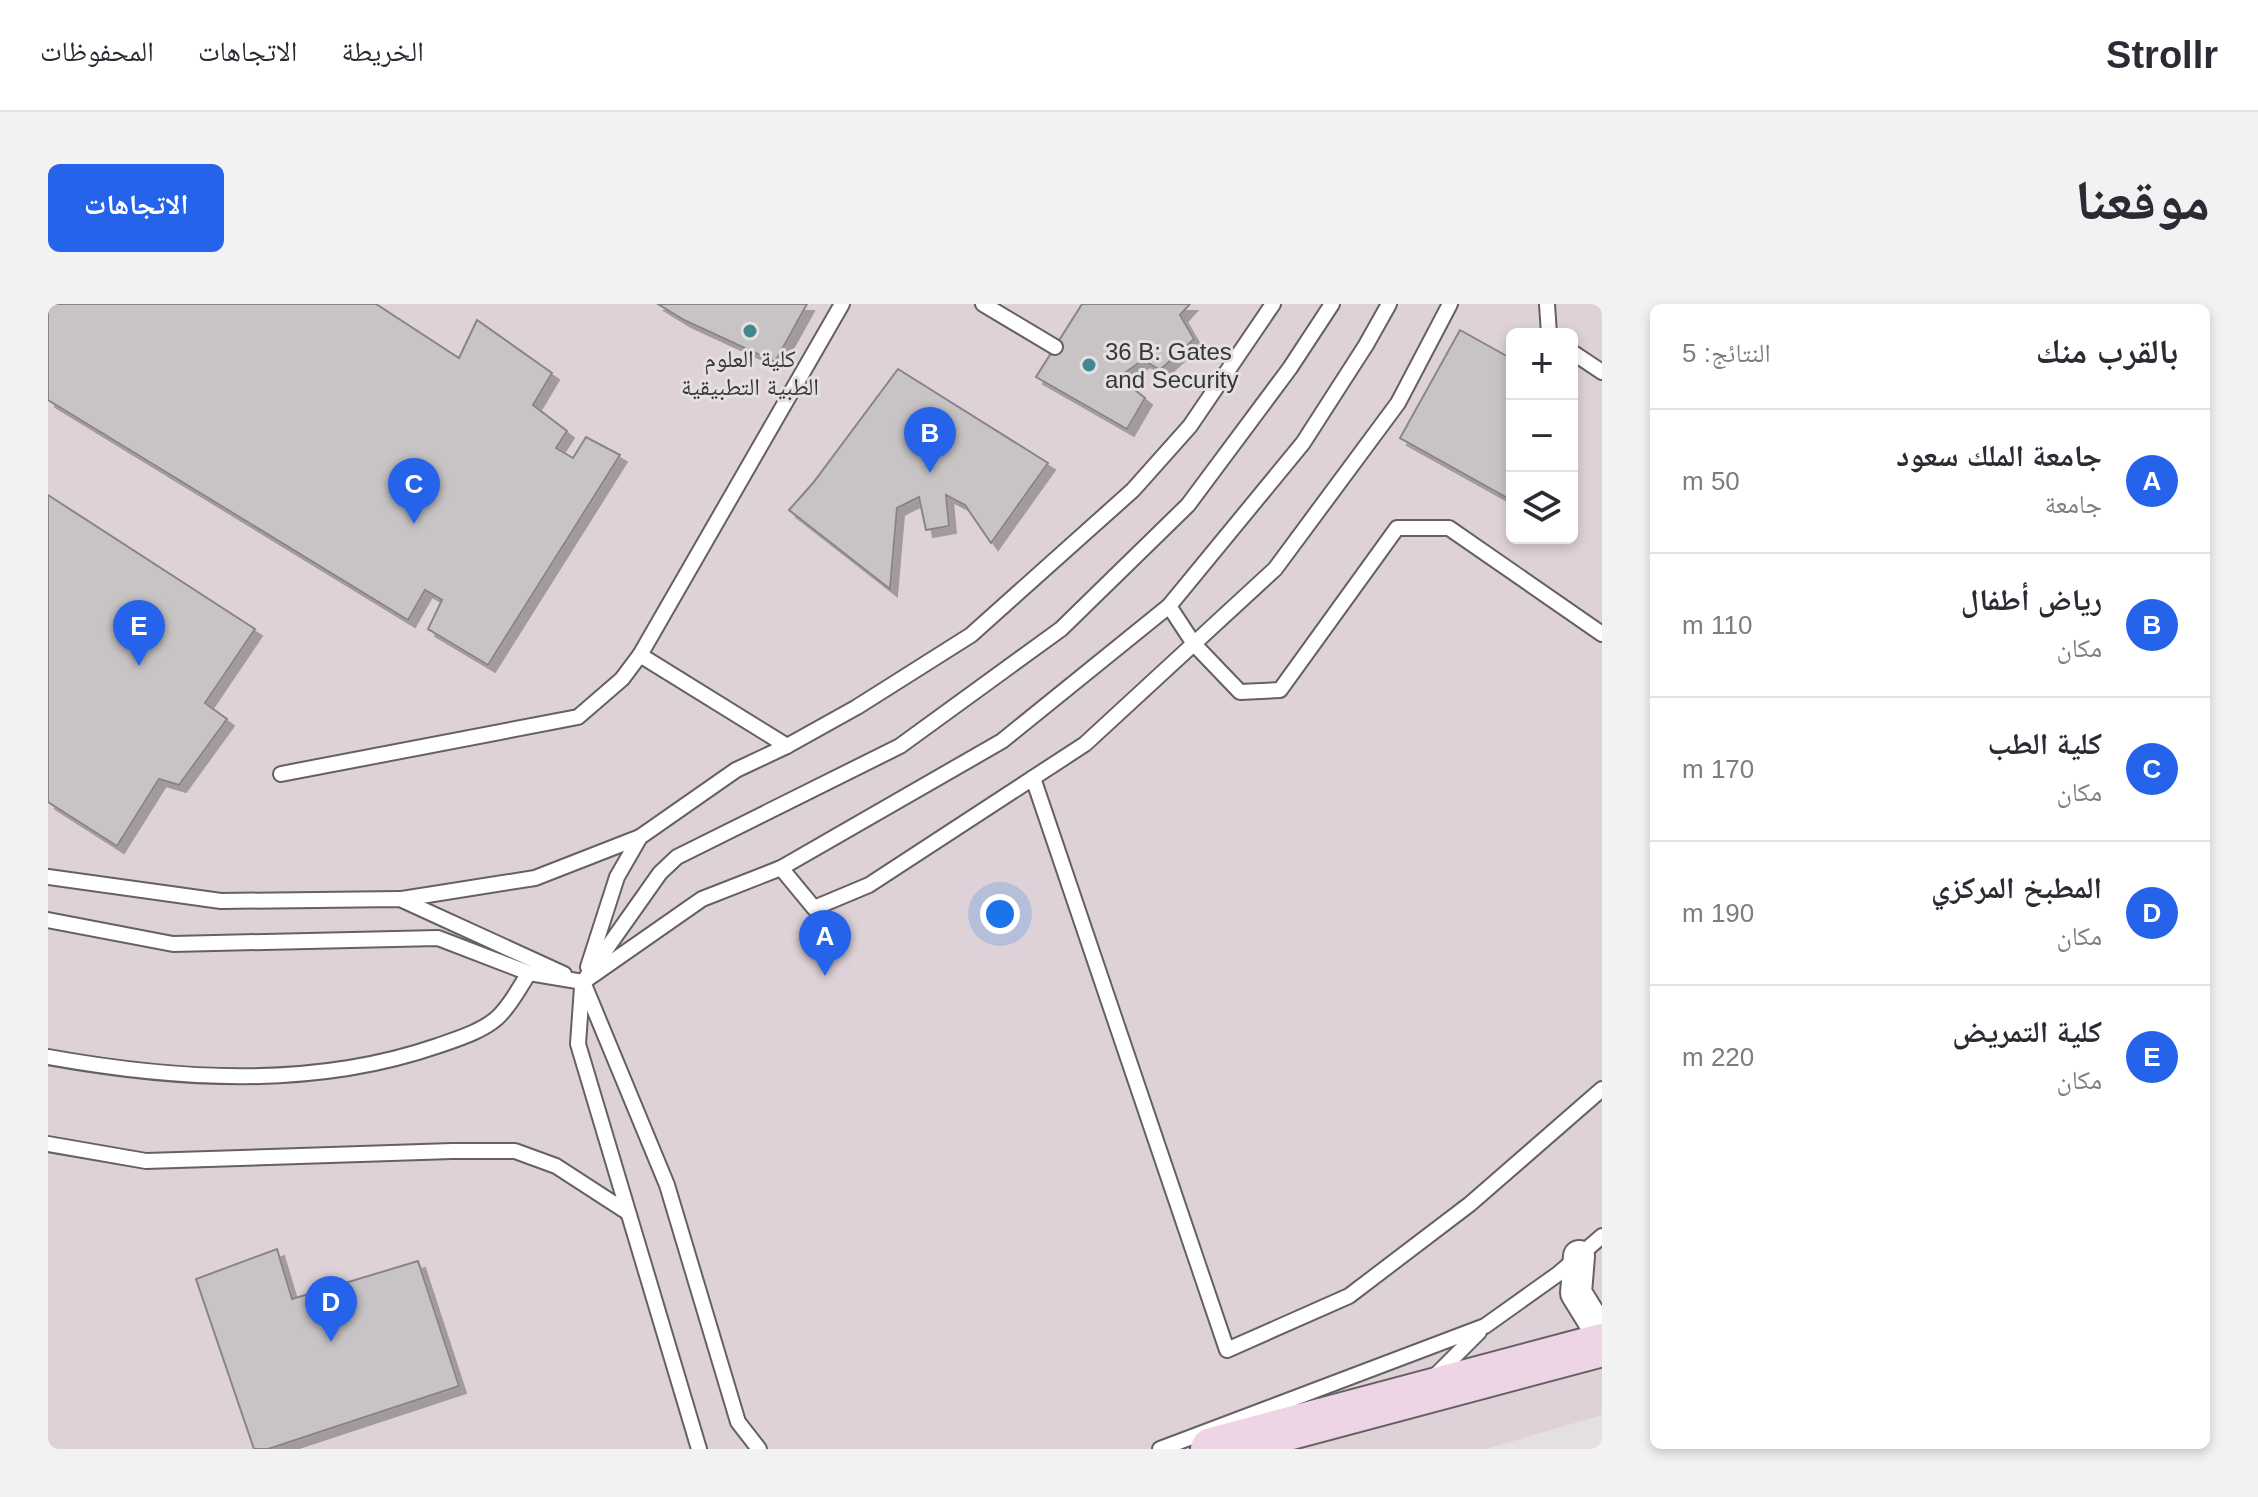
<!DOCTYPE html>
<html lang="ar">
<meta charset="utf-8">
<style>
:root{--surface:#fff;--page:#f2f2f3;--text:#2b2b33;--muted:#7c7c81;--line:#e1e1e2;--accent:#2563eb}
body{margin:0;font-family:Arial,"Noto Naskh Arabic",sans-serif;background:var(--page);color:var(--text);direction:rtl}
.controls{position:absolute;right:24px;top:24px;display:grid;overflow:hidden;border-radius:12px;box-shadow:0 4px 12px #0003}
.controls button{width:72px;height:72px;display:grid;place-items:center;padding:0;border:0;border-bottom:2px solid var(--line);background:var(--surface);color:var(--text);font:40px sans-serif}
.you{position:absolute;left:952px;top:610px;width:28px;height:28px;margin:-20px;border:6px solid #fff;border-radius:50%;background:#1a73e8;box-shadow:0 0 0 12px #1a73e833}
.badge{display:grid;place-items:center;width:52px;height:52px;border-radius:50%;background:var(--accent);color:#fff;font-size:26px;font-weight:700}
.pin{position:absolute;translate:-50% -66px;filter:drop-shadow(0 2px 4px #0008)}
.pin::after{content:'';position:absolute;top:42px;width:28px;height:24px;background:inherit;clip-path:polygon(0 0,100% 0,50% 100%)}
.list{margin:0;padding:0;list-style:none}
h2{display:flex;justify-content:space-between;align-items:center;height:104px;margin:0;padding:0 32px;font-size:34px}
h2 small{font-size:26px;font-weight:400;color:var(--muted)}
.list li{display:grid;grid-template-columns:52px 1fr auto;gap:24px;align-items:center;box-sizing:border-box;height:144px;padding:0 32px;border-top:2px solid var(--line)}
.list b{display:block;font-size:30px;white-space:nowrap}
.list p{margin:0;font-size:26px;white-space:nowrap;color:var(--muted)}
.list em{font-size:26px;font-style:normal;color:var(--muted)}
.icon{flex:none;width:44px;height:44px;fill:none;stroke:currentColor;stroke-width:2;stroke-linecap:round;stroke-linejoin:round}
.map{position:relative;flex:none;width:1554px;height:1145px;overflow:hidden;direction:ltr;border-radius:12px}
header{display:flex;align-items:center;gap:48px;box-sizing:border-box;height:112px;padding:0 40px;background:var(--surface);border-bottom:2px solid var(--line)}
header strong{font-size:38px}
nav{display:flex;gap:44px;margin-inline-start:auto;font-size:28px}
.intro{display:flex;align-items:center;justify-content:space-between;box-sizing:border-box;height:192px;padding:0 48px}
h1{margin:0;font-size:56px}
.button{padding:20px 36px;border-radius:12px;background:var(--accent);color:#fff;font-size:28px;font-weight:700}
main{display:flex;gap:48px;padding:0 48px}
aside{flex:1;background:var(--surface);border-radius:12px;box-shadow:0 4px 12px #0003}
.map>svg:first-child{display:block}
.built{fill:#ded2d8;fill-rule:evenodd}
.building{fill:#c8c4c6;stroke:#898587;stroke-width:2;filter:url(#shadow)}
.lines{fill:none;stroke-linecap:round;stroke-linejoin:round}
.lane-casing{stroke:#656063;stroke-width:18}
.street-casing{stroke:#656063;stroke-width:34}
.secondary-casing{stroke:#656063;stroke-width:46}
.lane{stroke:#fff;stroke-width:14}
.street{stroke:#fff;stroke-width:30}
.secondary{stroke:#eed5e5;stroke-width:42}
.poi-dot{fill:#418890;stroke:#e4dfe2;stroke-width:3}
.labels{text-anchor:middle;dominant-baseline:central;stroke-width:6;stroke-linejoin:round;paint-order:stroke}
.poi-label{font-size:24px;fill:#373536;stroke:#e4dfe2;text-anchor:start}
</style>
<header>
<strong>Strollr</strong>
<nav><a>الخريطة</a><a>الاتجاهات</a><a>المحفوظات</a></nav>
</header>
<div class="intro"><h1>موقعنا</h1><a class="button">الاتجاهات</a></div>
<main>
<aside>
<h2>بالقرب منك<small>النتائج: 5</small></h2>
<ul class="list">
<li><span class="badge">A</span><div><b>جامعة الملك سعود</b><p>جامعة</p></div><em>50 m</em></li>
<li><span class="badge">B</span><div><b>رياض أطفال</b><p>مكان</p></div><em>110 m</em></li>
<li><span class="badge">C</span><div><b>كلية الطب</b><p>مكان</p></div><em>170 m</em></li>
<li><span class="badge">D</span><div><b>المطبخ المركزي</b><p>مكان</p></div><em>190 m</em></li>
<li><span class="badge">E</span><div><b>كلية التمريض</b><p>مكان</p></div><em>220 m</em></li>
</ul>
</aside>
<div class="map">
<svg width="1554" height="1145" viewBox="0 0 1554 1145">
<defs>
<filter id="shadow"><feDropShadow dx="7" dy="7" stdDeviation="0" flood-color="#0004"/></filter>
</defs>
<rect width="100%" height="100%" fill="#e4dfe2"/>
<path class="built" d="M0,0H1554V1111L1438,1145H0ZM1464,30H1524V234H1464Z"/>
<g class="building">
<polygon points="0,0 328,0 411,54 429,16 504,69 485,101 519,127 508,144 525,154 538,133 572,151 440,361 380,325 394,296 377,286 360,316 0,96"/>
<polygon points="610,0 759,0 727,58 636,16"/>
<polygon points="1034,0 1142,0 1132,11 1146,35 1112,66 1095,56 1071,73 1097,94 1079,125 988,73"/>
<polygon points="1412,26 1464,55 1463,196 1352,134"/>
<polygon points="850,65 1000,159 943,239 917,201 898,191 901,222 878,226 871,193 849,204 842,285 741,206 765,179"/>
<polygon points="0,191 207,325 157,399 179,415 131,481 111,475 69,542 0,498"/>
<polygon points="229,945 244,995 370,957 411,1082 220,1145 206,1145 148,975"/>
</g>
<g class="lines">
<defs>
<g id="lane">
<polyline points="935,0 1007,43"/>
<polyline points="1499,0 1501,30"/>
<polyline points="1524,48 1554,68"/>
<polyline points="1121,302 1146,340 1192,388 1232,386 1349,224 1401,224 1554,330"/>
<polyline points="592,351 739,442"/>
<polyline points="233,470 530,413 574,375 592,351 794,0"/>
<polyline points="985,474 1179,1046 1301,992 1422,900 1554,785"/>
<polyline points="733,564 766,604 821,581 1037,440 1227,265 1350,99 1402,0"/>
<polyline points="0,573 173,597 352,595 516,670"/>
<polyline points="354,595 487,574 592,533"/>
<polyline points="0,616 125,640 390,634 481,669 535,678 654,595 733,564 954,437 1121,302 1255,139 1318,41 1341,0"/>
<polyline points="540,663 569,573 592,533 688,466 739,442 809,403 923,331 1085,186 1142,122 1225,0"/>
<polyline points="534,683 530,740 651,1145"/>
<path d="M0,753C128,776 264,785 389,742C409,735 433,728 449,714C463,701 471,684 481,669"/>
<polyline points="0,840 98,857 404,847 467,847 508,862 579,908"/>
<polyline points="1386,1073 1431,1028"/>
<polyline points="711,1145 690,1118 619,881 535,678 612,569 629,553 852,442 1013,325 1140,201 1242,64 1284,0"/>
<polyline points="1112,1145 1437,1022 1510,970 1554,932"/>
</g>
<polyline id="street" points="1531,952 1528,989 1554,1031"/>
<polyline id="secondary" points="1164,1145 1554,1041"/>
</defs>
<use href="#lane" class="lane-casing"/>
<use href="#street" class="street-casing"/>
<use href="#secondary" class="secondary-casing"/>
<use href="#lane" class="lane"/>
<use href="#street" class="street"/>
<use href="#secondary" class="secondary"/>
</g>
<g class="poi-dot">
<circle cx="702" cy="27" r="8"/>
<circle cx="1041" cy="61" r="8"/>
</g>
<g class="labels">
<g class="poi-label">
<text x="1057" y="47">36 B: Gates<tspan x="1057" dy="28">and Security</tspan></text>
<text x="702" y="54" text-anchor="middle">كلية العلوم<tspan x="702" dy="28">الطبية التطبيقية</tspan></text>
</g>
</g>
</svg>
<div class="controls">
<button>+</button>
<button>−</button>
<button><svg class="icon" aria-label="layers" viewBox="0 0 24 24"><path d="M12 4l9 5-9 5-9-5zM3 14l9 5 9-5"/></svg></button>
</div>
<div class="you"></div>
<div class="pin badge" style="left:777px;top:672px">A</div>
<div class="pin badge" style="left:882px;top:169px">B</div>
<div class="pin badge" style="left:366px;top:220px">C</div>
<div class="pin badge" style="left:283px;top:1038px">D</div>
<div class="pin badge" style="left:91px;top:362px">E</div>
</div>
</main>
